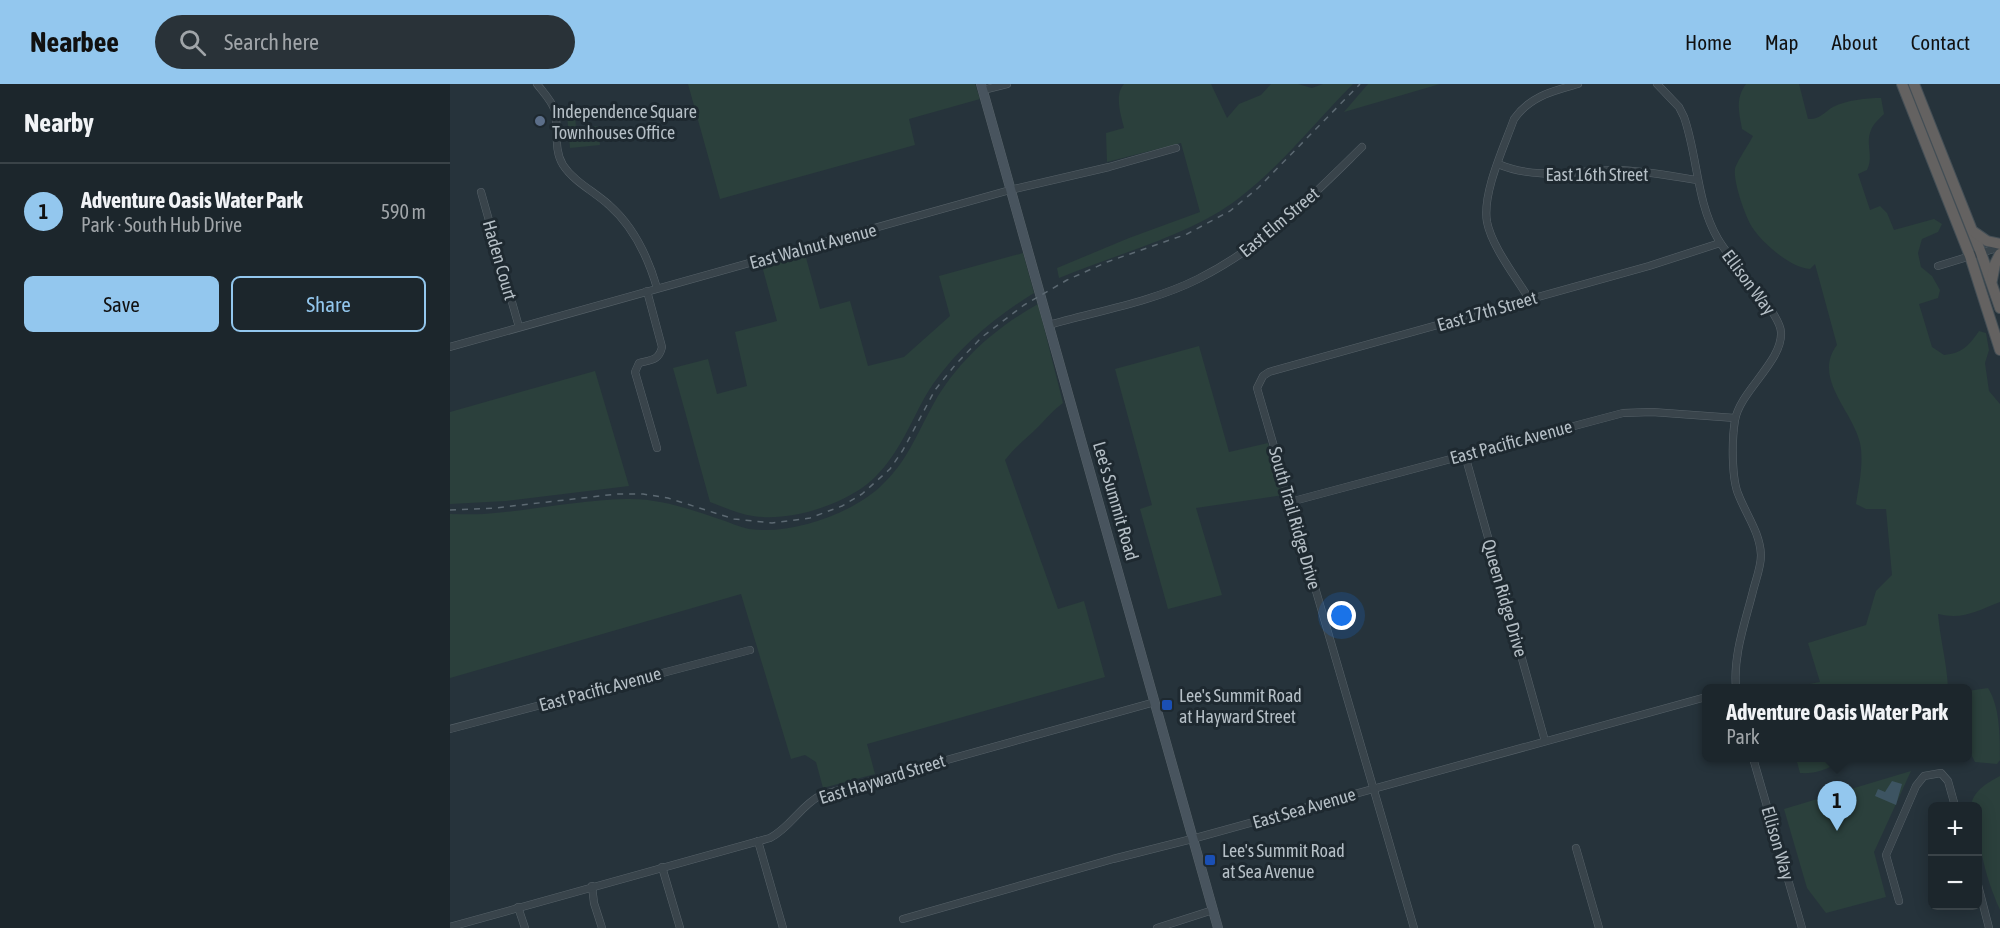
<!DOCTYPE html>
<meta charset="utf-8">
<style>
:root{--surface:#1c262c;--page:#293238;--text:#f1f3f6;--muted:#a0a5a9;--line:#3a4348;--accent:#93c7ee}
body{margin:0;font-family:"Asap Condensed",sans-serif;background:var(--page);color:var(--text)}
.controls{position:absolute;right:18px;bottom:18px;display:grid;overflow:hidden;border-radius:9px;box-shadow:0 3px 15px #0003}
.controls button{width:54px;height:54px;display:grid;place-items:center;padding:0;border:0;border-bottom:2px solid var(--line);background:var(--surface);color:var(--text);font:30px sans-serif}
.you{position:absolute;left:892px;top:532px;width:21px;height:21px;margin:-15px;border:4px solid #fff;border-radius:50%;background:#1a73e8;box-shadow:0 0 0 9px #1a73e833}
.badge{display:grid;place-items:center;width:39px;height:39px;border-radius:50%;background:var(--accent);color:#111;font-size:20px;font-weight:700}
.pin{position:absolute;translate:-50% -50px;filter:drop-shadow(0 2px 3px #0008)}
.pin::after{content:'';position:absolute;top:32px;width:21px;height:18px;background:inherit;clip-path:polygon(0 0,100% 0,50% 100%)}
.popup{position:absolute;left:1252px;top:600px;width:270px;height:78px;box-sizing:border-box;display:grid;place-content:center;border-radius:9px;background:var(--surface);filter:drop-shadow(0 2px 4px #0005);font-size:20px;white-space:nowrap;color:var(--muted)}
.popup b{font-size:22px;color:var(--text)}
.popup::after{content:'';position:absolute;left:50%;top:100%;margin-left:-12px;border:12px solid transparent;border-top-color:var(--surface)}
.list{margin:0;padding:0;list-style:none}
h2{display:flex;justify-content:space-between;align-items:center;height:78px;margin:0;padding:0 24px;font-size:26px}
h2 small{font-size:20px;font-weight:400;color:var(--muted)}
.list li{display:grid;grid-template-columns:39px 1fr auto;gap:18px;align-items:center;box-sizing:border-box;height:96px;padding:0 24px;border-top:2px solid var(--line)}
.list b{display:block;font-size:22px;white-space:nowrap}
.list p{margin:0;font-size:20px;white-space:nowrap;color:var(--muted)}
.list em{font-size:20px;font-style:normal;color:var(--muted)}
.actions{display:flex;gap:12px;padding:18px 24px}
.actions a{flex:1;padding:14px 0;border:2px solid var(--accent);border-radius:9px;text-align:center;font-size:21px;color:var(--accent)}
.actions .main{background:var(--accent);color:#111}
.icon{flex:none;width:33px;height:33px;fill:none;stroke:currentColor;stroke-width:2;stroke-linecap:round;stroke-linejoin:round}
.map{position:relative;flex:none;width:1550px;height:844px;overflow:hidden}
header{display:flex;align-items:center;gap:36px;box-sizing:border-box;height:84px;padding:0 30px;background:var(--accent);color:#111}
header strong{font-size:28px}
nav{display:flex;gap:33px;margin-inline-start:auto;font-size:21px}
.search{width:420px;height:54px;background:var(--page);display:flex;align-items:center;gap:15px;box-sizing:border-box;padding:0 21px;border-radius:33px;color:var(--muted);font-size:22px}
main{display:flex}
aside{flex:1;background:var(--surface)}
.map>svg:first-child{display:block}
.green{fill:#2b403c}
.water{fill:#3d5462}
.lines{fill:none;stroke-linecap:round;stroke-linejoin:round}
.minor-casing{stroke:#576269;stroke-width:8}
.secondary-casing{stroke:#576269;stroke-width:10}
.trunk-casing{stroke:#444f56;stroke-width:12}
.minor{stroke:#39444b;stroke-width:7}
.secondary{stroke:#48545e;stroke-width:9}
.trunk{stroke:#646261;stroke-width:10}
.rail{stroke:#5c6972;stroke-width:1.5;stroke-dasharray:6 6;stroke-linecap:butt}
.service-dot{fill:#5c6f8a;stroke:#1e2930;stroke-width:2}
.transit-dot{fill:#1a4fb4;stroke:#1e2930;stroke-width:2}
.labels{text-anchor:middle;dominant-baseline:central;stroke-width:6;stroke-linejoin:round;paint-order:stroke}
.poi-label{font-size:18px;fill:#b5bfc6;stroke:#1e2930;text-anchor:start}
.street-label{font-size:18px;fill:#b5bfc6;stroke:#1e2930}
</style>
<header>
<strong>Nearbee</strong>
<div class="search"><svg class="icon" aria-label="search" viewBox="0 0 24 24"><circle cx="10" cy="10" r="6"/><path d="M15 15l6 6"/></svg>Search here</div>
<nav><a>Home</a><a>Map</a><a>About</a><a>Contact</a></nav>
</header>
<main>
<aside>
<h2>Nearby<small></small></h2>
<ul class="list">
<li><span class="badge">1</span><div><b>Adventure Oasis Water Park</b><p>Park · South Hub Drive</p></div><em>590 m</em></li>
</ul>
<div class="actions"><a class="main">Save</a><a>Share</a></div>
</aside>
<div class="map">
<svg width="1550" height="844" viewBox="0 0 1550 844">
<rect width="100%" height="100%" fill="#26333b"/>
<g class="green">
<polygon points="238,0 525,0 530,15 459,35 465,61 270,115"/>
<path d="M674,0H761L777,34L789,20L811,11L821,0H848L862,4L873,0H903C867,36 830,83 789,114C742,151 666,170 609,194L607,184L679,154L750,128L731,59L657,78L656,49L674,44C671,31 664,11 674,0Z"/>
<polygon points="918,0 990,0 894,28"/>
<path d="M1296,0H1349L1358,35C1370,36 1374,28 1383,23C1397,16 1416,14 1431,14L1434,30C1430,34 1423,40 1421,46C1415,60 1424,72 1417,86L1408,90L1420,126L1430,122L1437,129L1444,146L1484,135L1492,140L1488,148L1472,155L1468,169L1471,183L1482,192L1490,206L1488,214L1469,220L1482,263L1494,271C1512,269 1518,263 1529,247L1536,249L1539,266L1535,279L1539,307L1550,320V518C1527,527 1513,536 1488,530C1490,555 1497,579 1498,604H1350L1349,602L1370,598L1358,559L1416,541L1426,507L1442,491L1436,425H1416L1406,420C1409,401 1414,378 1410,359C1403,327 1362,294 1387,261L1365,180L1360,185C1341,184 1312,159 1302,143C1295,132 1283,97 1285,85C1286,79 1299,60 1303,52L1292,45C1289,28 1285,15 1296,0Z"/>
<polygon points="125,30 126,44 148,42 150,61 120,64 117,31"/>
<path d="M573,169L584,209C545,233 510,262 483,300C470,319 462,340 450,360C443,372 433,386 422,396C394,421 340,438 303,432C288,430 274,423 260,418L223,284L258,275L267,310L297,302L285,248L327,237L312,182L355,170L370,225L400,217L418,282L454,273L500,232L489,192Z"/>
<path d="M588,220L613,319C603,326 597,334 589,342C577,354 565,363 555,376L608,525L634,517L655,593L417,660L425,690L373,704L366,678L355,671L341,675L291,510L0,594V430C15,430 30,431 45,429C89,425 132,416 176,415C209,414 239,425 269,435C279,438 289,443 299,445C341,451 399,431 430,403C458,377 466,351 484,319C508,277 545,244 588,220Z"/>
<polygon points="749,262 779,368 818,359 834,411 746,424 772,511 718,525 690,425 702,421 665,285"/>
<polygon points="145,287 179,402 56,417 0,420 0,328"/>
<path d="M1538,604C1550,623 1550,652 1550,676L1547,680L1525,678L1520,668L1522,630L1518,629V607Z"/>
<path d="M1346,674H1393C1381,685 1366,690 1350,689Z"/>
<polygon points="1461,687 1424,768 1436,813 1376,829 1357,804 1334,725"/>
<path d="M1550,692V826C1534,789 1528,763 1528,722H1521C1523,707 1537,699 1550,692Z"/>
</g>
<polygon class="water" points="1442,697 1452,700 1446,721 1425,712 1428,705 1435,708"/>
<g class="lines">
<defs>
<g id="minor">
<path d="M87,0C93,8 102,17 105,27C109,45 103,65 113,81C124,98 145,108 159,121C184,143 198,173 207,204"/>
<path d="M1207,0L1229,23L1234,33C1248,73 1246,117 1268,155C1280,177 1330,228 1331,248C1333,277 1290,307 1285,336C1282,354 1281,395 1289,412C1297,432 1310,449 1311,471C1311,483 1306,495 1303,507C1295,539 1283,571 1286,604"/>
<polyline points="533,6 557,0"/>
<path d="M1048,80C1088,97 1127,86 1168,86C1195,87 1221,92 1247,96"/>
<polyline points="31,108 69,243"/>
<polyline points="1488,182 1550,163"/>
<path d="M197,207L212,263C209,277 200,276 189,279L185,288L207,364"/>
<path d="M1079,215C1066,193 1042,163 1037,138C1032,109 1054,63 1064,35C1080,12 1103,7 1128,0"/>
<path d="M599,241C648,227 702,218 748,195C814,162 860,114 912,63"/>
<polyline points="0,263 560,106 659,83 726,64"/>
<polyline points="1015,371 1095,657"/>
<polyline points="840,418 1173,329 1202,328 1285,334"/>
<polyline points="0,645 300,566"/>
<polyline points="1303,674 1352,844"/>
<polyline points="308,757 333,844"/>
<polyline points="1126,764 1149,844"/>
<polyline points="212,783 230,844"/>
<polyline points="1528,801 1539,844"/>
<polyline points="142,802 144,819 152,844"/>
<polyline points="1449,817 1436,771 1466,702 1474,692 1491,689 1498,697 1505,722"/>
<polyline points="68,823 75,844"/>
<polyline points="453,835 663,775 742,755 1256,613"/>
<path d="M0,843L320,754C341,743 350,722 371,711L705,618"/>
<polyline points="707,844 763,826"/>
<polyline points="964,844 807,304 813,292 819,288 1199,182 1270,159"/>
</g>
<polyline id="secondary" points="531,0 768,844"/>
<g id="trunk">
<polyline points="1452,0 1520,172 1550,266"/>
<polyline points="1464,0 1531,169 1550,224"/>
<polyline points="1524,148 1537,157 1550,160"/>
<polyline points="1542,196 1545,180 1550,170"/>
</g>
</defs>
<use href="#minor" class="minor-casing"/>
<use href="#secondary" class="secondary-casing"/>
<use href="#trunk" class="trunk-casing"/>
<use href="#minor" class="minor"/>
<use href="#secondary" class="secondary"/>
<use href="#trunk" class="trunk"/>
<polyline class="rail" points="0,426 45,424 167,410 193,410 218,414 284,435 322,439 360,434 392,422 412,410 440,385 453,366 485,306 506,280 532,253 574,221 617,196 657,178 737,150 780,127 808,104 910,0"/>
</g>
<circle class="service-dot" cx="90" cy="37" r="6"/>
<g class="transit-dot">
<rect x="711" y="615" width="12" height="12" rx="3"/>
<rect x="754" y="770" width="12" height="12" rx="3"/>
</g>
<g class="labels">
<g class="poi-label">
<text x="102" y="27">Independence Square<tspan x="102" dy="21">Townhouses Office</tspan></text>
<text x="729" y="611">Lee's Summit Road<tspan x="729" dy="21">at Hayward Street</tspan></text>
<text x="772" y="766">Lee's Summit Road<tspan x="772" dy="21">at Sea Avenue</tspan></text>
</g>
<g class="street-label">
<text x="1147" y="90">East 16th Street</text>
<text transform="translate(829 138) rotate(-40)">East Elm Street</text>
<text transform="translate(363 162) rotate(-15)">East Walnut Avenue</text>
<text transform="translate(50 176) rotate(74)">Haden Court</text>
<text transform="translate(1299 198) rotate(53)">Ellison Way</text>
<text transform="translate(1037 227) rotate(-16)">East 17th Street</text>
<text transform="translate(1061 358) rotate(-15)">East Pacific Avenue</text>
<text transform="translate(666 417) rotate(74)">Lee's Summit Road</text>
<text transform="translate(845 434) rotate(74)">South Trail Ridge Drive</text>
<text transform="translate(1055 514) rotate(74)">Queen Ridge Drive</text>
<text transform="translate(150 605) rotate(-15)">East Pacific Avenue</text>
<text transform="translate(432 695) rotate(-17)">East Hayward Street</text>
<text transform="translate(854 724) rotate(-16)">East Sea Avenue</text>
<text transform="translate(1328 759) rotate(74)">Ellison Way</text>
</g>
</g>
</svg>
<div class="controls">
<button>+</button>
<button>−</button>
</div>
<div class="you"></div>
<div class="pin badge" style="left:1387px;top:747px">1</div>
<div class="popup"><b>Adventure Oasis Water Park</b>Park</div>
</div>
</main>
